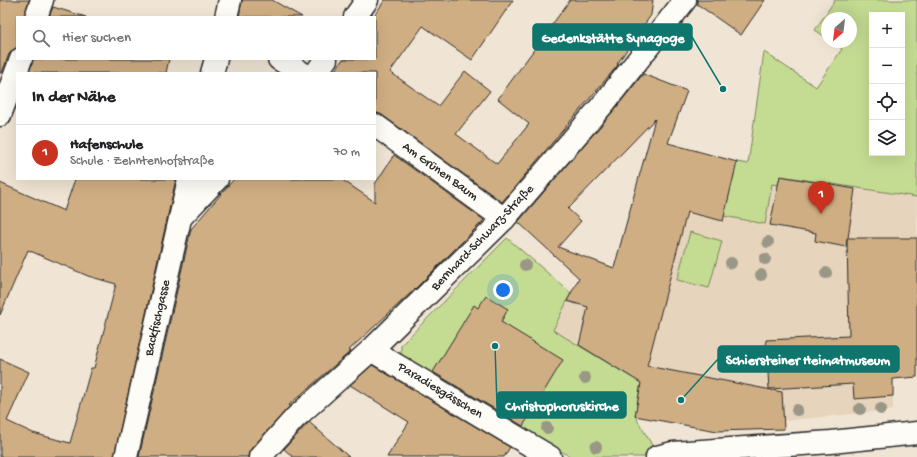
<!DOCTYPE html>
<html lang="de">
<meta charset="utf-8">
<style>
:root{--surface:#fff;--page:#f2f2f2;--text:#202124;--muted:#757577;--line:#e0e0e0;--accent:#c8321e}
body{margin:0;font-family:"Gochi Hand",sans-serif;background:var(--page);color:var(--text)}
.controls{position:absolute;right:12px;top:12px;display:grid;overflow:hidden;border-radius:0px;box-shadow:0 4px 16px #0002}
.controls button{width:36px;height:36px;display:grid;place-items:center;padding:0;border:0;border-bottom:1px solid var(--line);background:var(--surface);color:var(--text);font:20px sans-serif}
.compass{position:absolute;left:821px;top:12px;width:36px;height:36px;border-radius:50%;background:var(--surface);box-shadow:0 4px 16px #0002;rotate:208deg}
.you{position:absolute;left:503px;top:290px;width:14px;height:14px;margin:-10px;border:3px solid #fff;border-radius:50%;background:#1a73e8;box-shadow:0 0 0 6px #1a73e833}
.badge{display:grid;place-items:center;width:26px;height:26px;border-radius:50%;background:var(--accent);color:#fff;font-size:13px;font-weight:700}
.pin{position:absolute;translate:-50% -33px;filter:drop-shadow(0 1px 2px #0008)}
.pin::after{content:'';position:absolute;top:21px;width:14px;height:12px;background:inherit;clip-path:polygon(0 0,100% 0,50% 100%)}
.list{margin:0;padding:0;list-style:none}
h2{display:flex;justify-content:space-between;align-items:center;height:52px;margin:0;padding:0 16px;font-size:17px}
h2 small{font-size:13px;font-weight:400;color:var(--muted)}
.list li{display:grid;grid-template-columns:26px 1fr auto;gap:12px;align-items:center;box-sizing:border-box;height:56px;padding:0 16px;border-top:1px solid var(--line)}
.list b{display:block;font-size:15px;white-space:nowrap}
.list p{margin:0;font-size:13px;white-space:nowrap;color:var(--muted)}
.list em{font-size:13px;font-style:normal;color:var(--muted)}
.icon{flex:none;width:22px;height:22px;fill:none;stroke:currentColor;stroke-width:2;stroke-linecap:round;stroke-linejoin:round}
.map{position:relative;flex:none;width:917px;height:457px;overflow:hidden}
.search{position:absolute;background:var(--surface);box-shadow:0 4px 16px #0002;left:16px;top:16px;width:360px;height:44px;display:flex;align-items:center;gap:10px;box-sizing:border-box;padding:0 14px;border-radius:0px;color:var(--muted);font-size:15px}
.panel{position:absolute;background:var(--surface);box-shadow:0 4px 16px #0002;left:16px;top:72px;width:360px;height:108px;border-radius:0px}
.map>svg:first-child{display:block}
.built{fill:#e6d4bc;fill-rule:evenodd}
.green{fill:#c4dc92;stroke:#78845e;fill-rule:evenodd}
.building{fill:#d0ae83;stroke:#2b2b2b;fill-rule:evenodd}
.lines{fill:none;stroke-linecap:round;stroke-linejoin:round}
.minor-casing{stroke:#2b2b2b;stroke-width:25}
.minor{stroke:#fdfcf7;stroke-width:22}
.tree{fill:#999785}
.labels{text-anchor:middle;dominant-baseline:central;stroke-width:3;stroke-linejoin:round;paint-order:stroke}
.street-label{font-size:13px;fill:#2b2b2b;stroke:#fdfcf7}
.leader{fill:none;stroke:#0f766e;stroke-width:1.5}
.callout-dot{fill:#0f766e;stroke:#fdfcf7;stroke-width:1.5}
.callout{fill:#0f766e;stroke:#0f766e;stroke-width:1.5}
.callout-label{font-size:14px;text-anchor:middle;font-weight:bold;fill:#fff}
</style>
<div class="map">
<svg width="917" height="457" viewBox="0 0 917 457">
<rect width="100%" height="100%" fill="#f0e5d4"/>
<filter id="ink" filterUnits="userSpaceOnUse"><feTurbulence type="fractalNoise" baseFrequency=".025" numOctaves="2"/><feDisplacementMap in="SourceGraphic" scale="8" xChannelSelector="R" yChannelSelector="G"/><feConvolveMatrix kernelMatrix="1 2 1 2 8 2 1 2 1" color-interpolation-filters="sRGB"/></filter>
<g filter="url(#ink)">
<path class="built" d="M835,0H917V377L893,379V410L784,421V429L717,431L635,416L552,329L589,258L614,267L632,201L723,221L733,178L748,164L764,52L816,87L842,49L833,42H851V18H827V38L815,30ZM872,15H902V153H872Z"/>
<g class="green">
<path d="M835,0H917V197L780,176L778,185L772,184L765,224L724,216L737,162L748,164L764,52L816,87L842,49L833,42H851V18H827V38L815,30ZM872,15H902V153H872Z"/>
<polygon points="690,232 722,241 709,288 677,280"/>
<polygon points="507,238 571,293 553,330 641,383 635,416 659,457 571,457 401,356 401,345"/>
</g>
<g class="building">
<polygon points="0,0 29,0 24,17 17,17 17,48 9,54 2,73 0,73"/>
<polygon points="242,0 272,0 302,17 239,17"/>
<polygon points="385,0 513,0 472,60 423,26 390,72 438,106 465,71 490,91 456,134 497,164 529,124 498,99 570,0 653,0 651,15 617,64 618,65 502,202 382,115 375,112 375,73 333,73 343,59 375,59 375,17 373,17"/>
<polygon points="697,0 765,0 741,35 697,4"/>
<polygon points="53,7 86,17 49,17"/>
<polygon points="33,59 169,59 166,73 29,73"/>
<path d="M643,74L687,91L668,143L737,162L723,221L687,212L647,366L782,392L784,429L717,431L635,416L641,383L579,345L588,307L567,301L579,278L518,222L614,110ZM655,119L614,268L558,247L581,221L568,209Z"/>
<polygon points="394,155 484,220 414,290 349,350 351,351 289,405 290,406 251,449 248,457 139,457 191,229 234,179 341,179 375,202 375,184"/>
<polygon points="780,176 855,189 848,238 917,238 917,377 893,379 893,396 854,399 853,384 769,389 766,340 849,336 847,238 846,247 815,241 816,233 770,225"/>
<polygon points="75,179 176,179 114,457 0,457 0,359 29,372 7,421 33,433 70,443 91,368 94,368 116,284 88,276 28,250 0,315 0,183 64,211"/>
<polygon points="486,296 508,309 501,322 563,360 523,426 433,372 474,305 478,308"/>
<polygon points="372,365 510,447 504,457 387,457 409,422 350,385"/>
<polygon points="309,422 349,457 293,457 284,449"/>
</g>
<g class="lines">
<defs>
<g id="minor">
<polyline points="36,17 42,0"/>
<polyline points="226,17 230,0"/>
<polyline points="355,17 367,0"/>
<polyline points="279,59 302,73"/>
<polyline points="212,73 216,59"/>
<polyline points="316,73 326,59"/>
<polyline points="0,115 21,59"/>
<polyline points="375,125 504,219"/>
<polyline points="180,218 217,179"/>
<polyline points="371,350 550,457"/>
<polyline points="126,457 189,179"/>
<polyline points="260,457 295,418 371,350 504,219 605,102 685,0"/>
<polyline points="657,457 673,453 831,442 917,433"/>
</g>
</defs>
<use href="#minor" class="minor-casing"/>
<use href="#minor" class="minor"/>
</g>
<g class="tree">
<circle cx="768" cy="242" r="6"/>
<circle cx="765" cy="259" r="6"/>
<circle cx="731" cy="263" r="6"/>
<circle cx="525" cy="265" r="6"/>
<circle cx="826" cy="273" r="6"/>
<circle cx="761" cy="275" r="6"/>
<circle cx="585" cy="378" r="6"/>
<circle cx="860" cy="409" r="6"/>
<circle cx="881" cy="409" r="6"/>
<circle cx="797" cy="410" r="6"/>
<circle cx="547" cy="428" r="6"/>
<circle cx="596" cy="447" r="6"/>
</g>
</g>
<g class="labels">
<g class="street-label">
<text transform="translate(440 172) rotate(36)">Am Grünen Baum</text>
<text transform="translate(483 238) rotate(-46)">Bernhard-Schwarz-Straße</text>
<text transform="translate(158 318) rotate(-77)">Backfischgasse</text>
<text transform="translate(440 391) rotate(31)">Paradiesgässchen</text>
</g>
</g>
<path class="leader" d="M723 89L692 37M681 400L718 359M495 346L497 405"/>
<g class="callout-dot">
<circle cx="723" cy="89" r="4"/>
<circle cx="681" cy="400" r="4"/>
<circle cx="495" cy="346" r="4"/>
</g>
<g class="callout">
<rect x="533" y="24" width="159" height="26" rx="4"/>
<rect x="718" y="346" width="181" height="26" rx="4"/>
<rect x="497" y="392" width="129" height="26" rx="4"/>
</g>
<g class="callout-label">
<text x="613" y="42">Gedenkstätte Synagoge</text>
<text x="808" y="364">Schiersteiner Heimatmuseum</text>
<text x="562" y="410">Christophoruskirche</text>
</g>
</svg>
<div class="controls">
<button>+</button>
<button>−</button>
<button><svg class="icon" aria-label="locate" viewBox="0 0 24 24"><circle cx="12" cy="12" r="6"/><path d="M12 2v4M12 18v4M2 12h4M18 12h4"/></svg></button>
<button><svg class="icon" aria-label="layers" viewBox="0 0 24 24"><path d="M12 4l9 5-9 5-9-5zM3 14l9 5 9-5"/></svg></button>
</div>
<svg class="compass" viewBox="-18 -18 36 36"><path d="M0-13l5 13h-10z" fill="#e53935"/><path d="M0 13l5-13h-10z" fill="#757577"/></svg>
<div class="you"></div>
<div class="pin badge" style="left:821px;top:214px">1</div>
<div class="search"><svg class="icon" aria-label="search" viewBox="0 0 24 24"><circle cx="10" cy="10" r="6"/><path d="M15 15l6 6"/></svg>Hier suchen</div>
<section class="panel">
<h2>In der Nähe<small></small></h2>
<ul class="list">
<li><span class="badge">1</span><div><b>Hafenschule</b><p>Schule · Zehntenhofstraße</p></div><em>70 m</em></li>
</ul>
</section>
</div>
